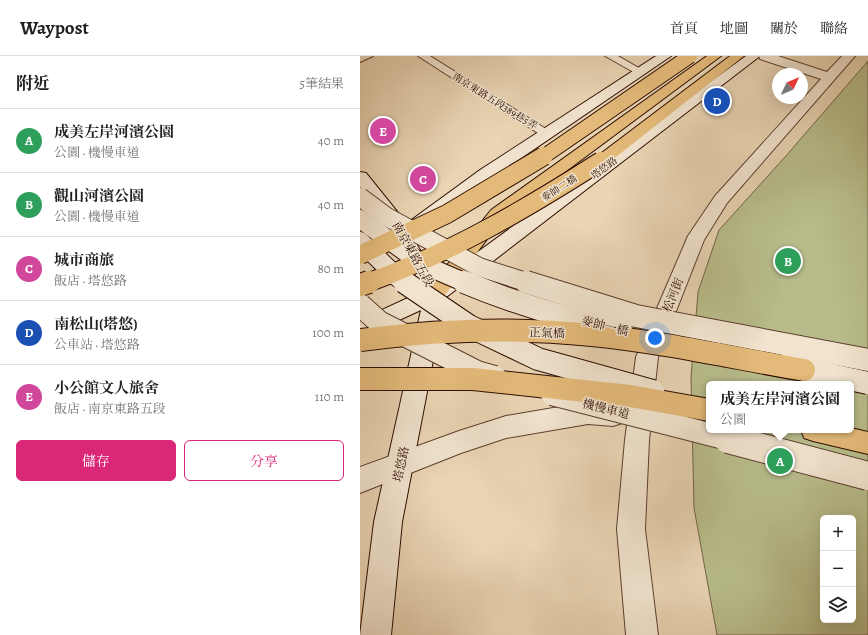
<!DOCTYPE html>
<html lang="zh-TW">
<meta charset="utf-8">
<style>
:root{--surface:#fff;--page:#f6f6f6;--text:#202124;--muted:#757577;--line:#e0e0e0;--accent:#db2777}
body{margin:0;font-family:Alegreya,"Noto Serif TC",serif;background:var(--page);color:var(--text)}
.controls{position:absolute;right:12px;bottom:12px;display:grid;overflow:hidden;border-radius:6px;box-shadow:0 4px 16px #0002}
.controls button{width:36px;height:36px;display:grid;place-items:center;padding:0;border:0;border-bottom:1px solid var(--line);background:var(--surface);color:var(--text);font:20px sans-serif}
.compass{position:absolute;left:412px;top:12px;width:36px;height:36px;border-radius:50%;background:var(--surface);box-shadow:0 4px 16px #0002;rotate:46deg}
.you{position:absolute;left:295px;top:282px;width:14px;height:14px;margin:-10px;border:3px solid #fff;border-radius:50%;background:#1a73e8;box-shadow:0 0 0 6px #1a73e833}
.badge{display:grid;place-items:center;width:26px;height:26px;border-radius:50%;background:var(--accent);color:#fff;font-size:13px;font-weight:700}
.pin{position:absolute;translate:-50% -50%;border:2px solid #fff;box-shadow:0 1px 4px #0006}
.popup{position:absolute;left:346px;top:325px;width:148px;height:52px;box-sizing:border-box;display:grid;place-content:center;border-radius:6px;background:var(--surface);filter:drop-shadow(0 1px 3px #0005);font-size:13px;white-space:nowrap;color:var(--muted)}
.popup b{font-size:15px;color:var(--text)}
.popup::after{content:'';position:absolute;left:50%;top:100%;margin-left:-8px;border:8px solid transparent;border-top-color:var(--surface)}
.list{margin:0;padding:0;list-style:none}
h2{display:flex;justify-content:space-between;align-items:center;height:52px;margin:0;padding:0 16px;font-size:17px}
h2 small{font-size:13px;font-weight:400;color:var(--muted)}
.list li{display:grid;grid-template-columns:26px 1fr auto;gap:12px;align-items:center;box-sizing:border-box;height:64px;padding:0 16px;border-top:1px solid var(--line)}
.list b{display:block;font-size:15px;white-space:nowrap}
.list p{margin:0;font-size:13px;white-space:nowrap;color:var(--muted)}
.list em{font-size:13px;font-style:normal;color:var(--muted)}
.actions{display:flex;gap:8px;padding:12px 16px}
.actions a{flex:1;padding:9px 0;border:1px solid var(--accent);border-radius:6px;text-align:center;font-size:14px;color:var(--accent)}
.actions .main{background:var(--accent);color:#fff}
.icon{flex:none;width:22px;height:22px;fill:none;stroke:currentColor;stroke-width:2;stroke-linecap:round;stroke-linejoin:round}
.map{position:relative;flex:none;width:508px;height:579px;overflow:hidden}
header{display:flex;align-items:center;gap:24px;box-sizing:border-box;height:56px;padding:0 20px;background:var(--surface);border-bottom:1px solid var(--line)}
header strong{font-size:19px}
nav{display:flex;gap:22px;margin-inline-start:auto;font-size:14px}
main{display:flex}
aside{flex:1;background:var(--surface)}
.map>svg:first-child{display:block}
.green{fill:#b8bc8b;stroke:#726446;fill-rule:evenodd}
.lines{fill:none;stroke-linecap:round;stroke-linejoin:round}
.service-casing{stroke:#5b3e2e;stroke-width:2}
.minor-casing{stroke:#5b3e2e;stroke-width:2}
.secondary-casing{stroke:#2c0c01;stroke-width:2}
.trunk-casing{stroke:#2c0c01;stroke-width:2}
.service{fill:#f1e3ce;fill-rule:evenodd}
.minor{fill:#f1e3ce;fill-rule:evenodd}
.secondary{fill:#f1e3ce;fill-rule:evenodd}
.trunk{fill:#e4ba7a;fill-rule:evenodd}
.minor-bridge-far2-casing{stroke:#5b3e2e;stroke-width:20;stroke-linecap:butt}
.minor-bridge-far1-casing{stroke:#5b3e2e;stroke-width:24;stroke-linecap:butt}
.minor-bridge-casing{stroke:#5b3e2e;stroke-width:30;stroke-linecap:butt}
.secondary-bridge-far1-casing{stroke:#2c0c01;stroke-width:20;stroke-linecap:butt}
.secondary-bridge-casing{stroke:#2c0c01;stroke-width:24;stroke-linecap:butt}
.trunk-bridge-far2-casing{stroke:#2c0c01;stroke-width:16;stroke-linecap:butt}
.trunk-bridge-far1-casing{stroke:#2c0c01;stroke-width:20;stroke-linecap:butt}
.trunk-bridge-casing{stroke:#2c0c01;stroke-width:24;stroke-linecap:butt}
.minor-bridge-far2{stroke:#f1e3ce;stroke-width:18}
.minor-bridge-far1{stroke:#f1e3ce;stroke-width:22}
.minor-bridge{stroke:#f1e3ce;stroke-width:28}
.secondary-bridge-far1{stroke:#f1e3ce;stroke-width:18}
.secondary-bridge{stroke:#f1e3ce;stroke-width:22}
.trunk-bridge-far2{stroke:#e4ba7a;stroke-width:14}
.trunk-bridge-far1{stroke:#e4ba7a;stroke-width:18}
.trunk-bridge{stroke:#e4ba7a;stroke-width:22}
.labels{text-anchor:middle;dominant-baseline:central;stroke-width:3;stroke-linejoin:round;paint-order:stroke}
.far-street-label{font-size:10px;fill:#2c0c01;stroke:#f1e3ce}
.street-label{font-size:12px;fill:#2c0c01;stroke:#f1e3ce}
</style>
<header>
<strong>Waypost</strong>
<nav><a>首頁</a><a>地圖</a><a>關於</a><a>聯絡</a></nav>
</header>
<main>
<aside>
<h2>附近<small>5筆結果</small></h2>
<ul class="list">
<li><span class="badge" style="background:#2e9e5b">A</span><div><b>成美左岸河濱公園</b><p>公園 · 機慢車道</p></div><em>40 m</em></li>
<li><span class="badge" style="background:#2e9e5b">B</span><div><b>觀山河濱公園</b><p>公園 · 機慢車道</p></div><em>40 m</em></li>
<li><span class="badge" style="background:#d1479c">C</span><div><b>城市商旅</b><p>飯店 · 塔悠路</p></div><em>80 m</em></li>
<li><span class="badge" style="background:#1a4fb4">D</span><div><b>南松山(塔悠)</b><p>公車站 · 塔悠路</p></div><em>100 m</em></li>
<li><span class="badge" style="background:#d1479c">E</span><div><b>小公館文人旅舍</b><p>飯店 · 南京東路五段</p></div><em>110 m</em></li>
</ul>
<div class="actions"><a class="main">儲存</a><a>分享</a></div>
</aside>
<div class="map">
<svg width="508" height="579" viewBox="0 0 508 579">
<rect width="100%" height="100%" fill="#e9d4b3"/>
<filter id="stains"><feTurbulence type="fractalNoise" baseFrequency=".005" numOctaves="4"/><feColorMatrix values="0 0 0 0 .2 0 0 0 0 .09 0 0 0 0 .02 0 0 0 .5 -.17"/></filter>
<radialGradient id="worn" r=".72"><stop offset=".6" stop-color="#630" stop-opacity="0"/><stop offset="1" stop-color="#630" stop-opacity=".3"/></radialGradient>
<path class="green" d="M508,5V579H357L334,452L331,321L338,236L359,174L425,101ZM349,328H491V374H349ZM463,462H493V564H463Z"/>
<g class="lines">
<defs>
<g id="service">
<polygon points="0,0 13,0 0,6"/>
<polygon points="58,0 70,0 194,78 188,82 184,81"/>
<polygon points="245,0 258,0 286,16 281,19 277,18"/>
</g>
<g id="minor">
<polygon points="399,0 418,0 467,16 482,0 495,0 367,147 344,184 298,301 289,384 285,473 298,579 266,579 257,473 265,384 276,301 328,180 355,140 461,23 400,3"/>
<polygon points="228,346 253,348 262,351 265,359 262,367 253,370 228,368 146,382 101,397 0,437 0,411 99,375 146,360"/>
</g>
<g id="secondary">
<polygon points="296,0 311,0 132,122 62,173 56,175 50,173 47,169 50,165 120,114"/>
<polygon points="386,0 400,0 85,242 42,466 31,579 0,579 14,466 61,254 0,282 0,264 63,235 33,176 17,152 0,131 0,116 6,117 39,158 78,225"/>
</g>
<g id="trunk">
<polygon points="347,0 361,0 143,162 82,243 75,246 68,243 65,238 68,233 131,154"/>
<polygon points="370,0 384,0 247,108 241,110 235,108 233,105 235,102"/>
<polygon points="491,372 508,376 508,398 453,385 444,382 441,374 491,374"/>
</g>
</defs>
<use href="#service" class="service-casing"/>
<use href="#minor" class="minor-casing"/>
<use href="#secondary" class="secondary-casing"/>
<use href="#trunk" class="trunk-casing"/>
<use href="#service" class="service"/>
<use href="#minor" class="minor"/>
<use href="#secondary" class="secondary"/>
<use href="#trunk" class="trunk"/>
<defs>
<polyline id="minor-bridge-far2" points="0,141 27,161 119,211 169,227"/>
<g id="minor-bridge-far1">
<polyline points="166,226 276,260 508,304"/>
<polyline points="0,249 19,266 117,316 135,321"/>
<polyline points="192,338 372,384"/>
</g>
<polyline id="minor-bridge" points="368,383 508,420"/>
<g id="secondary-bridge-far1">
<polyline points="0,163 62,208 106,227"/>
<polyline points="0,185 37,221 45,227"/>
</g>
<g id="secondary-bridge">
<polyline points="44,226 109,270 178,303 293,335"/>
<path d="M104,226C154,247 208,263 261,274"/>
<polyline points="425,309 508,327"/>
</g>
<polyline id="trunk-bridge-far2" points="183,101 330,0"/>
<g id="trunk-bridge-far1">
<polyline points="0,199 87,158 184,100"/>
<path d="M7,227C91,197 166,153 241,105"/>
</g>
<g id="trunk-bridge">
<polyline points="0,229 9,226"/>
<path d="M0,284C77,274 155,271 232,279C303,286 374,302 444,314"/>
<polyline points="0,323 113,323 270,340 349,354"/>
</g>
</defs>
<use href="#minor-bridge-far2" class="minor-bridge-far2-casing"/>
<use href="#minor-bridge-far1" class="minor-bridge-far1-casing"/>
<use href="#minor-bridge" class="minor-bridge-casing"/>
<use href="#secondary-bridge-far1" class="secondary-bridge-far1-casing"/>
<use href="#secondary-bridge" class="secondary-bridge-casing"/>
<use href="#trunk-bridge-far2" class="trunk-bridge-far2-casing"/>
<use href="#trunk-bridge-far1" class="trunk-bridge-far1-casing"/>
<use href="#trunk-bridge" class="trunk-bridge-casing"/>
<use href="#minor-bridge-far2" class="minor-bridge-far2"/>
<use href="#minor-bridge-far1" class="minor-bridge-far1"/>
<use href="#minor-bridge" class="minor-bridge"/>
<use href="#secondary-bridge-far1" class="secondary-bridge-far1"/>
<use href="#secondary-bridge" class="secondary-bridge"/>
<use href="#trunk-bridge-far2" class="trunk-bridge-far2"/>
<use href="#trunk-bridge-far1" class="trunk-bridge-far1"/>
<use href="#trunk-bridge" class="trunk-bridge"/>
</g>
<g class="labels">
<g class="far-street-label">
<text transform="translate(135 45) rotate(32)">南京東路五段389巷5弄</text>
<text transform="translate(244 112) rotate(-37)">塔悠路</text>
<text transform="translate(199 132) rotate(-33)">麥帥二橋</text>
</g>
<g class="street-label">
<text transform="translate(53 198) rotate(61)">南京東路五段</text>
<text transform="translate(313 239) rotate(-68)">松河街</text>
<text transform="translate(245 270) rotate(14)">麥帥一橋</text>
<text transform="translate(187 277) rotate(2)">正氣橋</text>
<text transform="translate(246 353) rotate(14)">機慢車道</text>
<text transform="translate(41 408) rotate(-78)">塔悠路</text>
</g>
</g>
<rect width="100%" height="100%" filter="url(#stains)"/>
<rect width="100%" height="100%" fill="url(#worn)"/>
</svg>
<div class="controls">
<button>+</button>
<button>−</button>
<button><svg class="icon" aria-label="layers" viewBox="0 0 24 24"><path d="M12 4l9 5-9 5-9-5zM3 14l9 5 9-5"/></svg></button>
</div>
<svg class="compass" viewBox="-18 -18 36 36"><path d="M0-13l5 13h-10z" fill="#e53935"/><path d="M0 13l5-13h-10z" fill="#757577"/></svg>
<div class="you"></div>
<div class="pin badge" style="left:420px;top:405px;background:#2e9e5b">A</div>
<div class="popup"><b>成美左岸河濱公園</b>公園</div>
<div class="pin badge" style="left:428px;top:205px;background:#2e9e5b">B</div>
<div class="pin badge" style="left:63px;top:123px;background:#d1479c">C</div>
<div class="pin badge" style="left:357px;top:45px;background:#1a4fb4">D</div>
<div class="pin badge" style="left:23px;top:75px;background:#d1479c">E</div>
</div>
</main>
